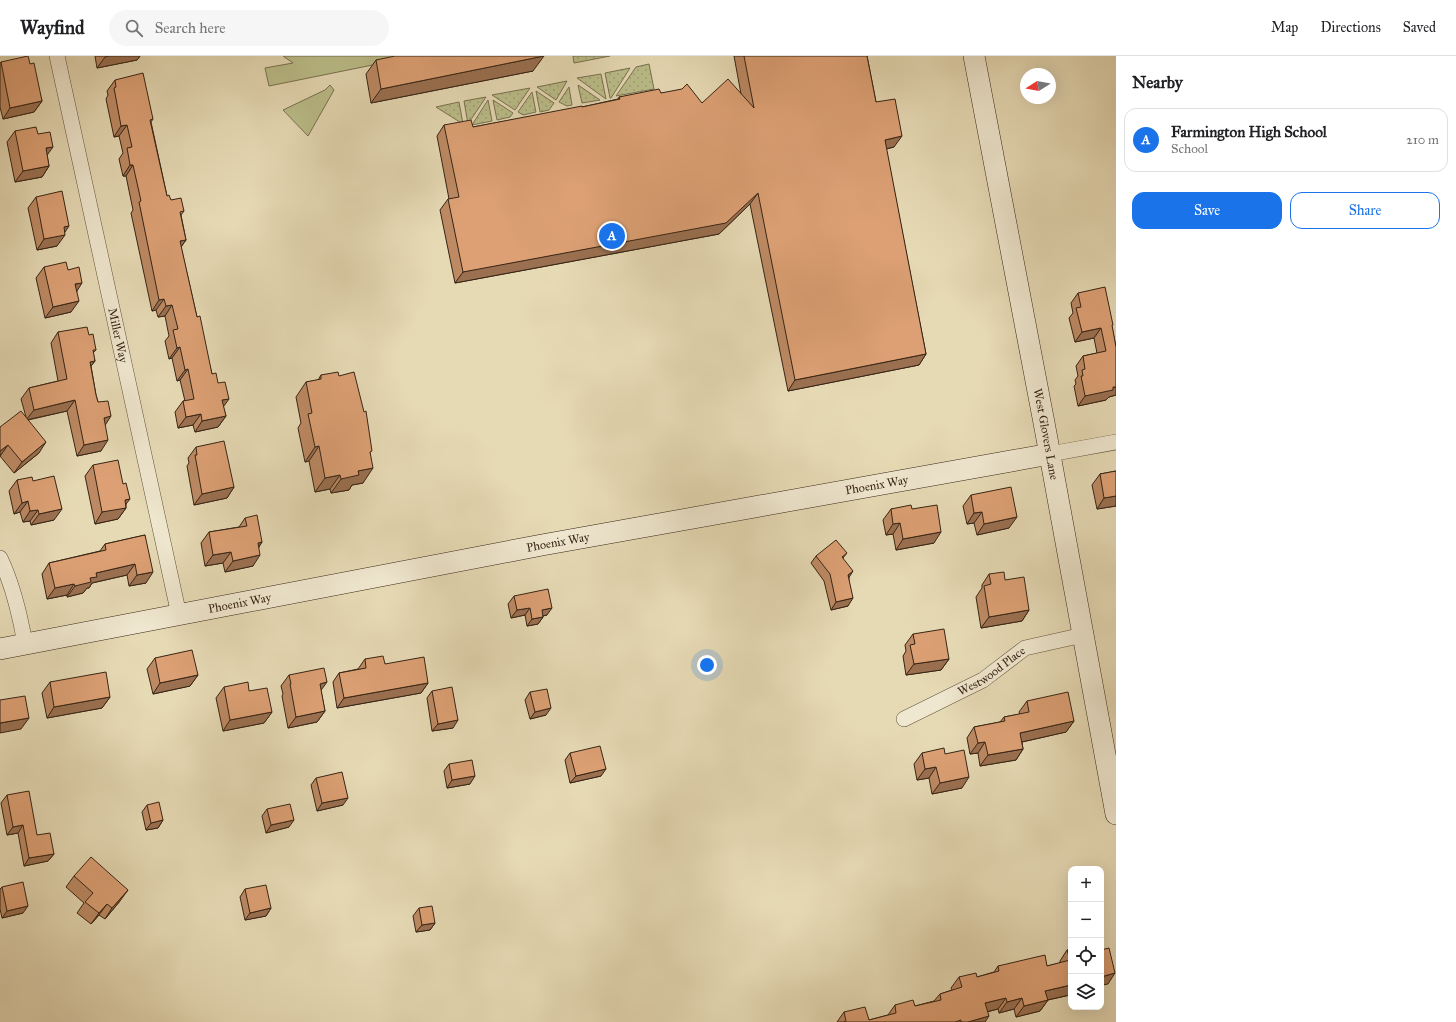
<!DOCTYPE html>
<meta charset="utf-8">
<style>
:root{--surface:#fff;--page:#f6f6f6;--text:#202124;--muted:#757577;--line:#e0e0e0;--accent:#1a73e8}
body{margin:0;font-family:"IM FELL Great Primer",serif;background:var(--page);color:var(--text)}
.controls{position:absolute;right:12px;bottom:12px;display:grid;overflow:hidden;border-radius:8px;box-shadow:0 4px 16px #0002}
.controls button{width:36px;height:36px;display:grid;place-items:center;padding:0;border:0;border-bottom:1px solid var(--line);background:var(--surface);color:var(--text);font:20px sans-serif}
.compass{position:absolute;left:1020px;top:12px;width:36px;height:36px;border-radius:50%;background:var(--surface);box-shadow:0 4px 16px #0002;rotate:259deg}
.you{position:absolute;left:707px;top:609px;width:14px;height:14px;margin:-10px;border:3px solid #fff;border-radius:50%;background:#1a73e8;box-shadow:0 0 0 6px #1a73e833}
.badge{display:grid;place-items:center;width:26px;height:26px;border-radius:50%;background:var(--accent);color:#fff;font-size:13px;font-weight:700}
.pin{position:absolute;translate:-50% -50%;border:2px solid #fff;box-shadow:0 1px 4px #0006}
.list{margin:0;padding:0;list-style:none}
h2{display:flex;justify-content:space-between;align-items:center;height:52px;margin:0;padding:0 16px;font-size:17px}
h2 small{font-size:13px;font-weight:400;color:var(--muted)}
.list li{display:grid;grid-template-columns:26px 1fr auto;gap:12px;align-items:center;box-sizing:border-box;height:64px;margin:0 8px 8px;padding:0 8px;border:1px solid var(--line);border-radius:12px}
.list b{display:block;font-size:15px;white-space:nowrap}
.list p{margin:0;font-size:13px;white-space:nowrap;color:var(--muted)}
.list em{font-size:13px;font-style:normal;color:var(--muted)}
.actions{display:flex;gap:8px;padding:12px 16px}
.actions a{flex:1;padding:9px 0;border:1px solid var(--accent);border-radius:12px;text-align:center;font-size:14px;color:var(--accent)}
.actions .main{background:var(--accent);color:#fff}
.icon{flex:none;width:22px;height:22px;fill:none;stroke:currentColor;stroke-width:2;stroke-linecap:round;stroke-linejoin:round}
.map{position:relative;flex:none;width:1116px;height:966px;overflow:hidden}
header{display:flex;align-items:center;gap:24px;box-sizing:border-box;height:56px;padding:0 20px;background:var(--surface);border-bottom:1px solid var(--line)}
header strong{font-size:19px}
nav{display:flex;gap:22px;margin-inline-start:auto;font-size:14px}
.search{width:280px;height:36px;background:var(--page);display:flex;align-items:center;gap:10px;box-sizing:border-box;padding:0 14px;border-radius:22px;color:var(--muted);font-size:15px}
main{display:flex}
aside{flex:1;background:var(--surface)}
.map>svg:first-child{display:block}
.grass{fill:url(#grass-dots);stroke:#797150}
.pitch{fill:#bbbe8a;stroke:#797150}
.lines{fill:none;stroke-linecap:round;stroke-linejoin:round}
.street-casing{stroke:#63523d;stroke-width:16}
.secondary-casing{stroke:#372415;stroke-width:22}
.street{stroke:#efe7cf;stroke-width:15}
.secondary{stroke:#efe7cf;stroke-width:21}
.wall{fill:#bd8a64;stroke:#372415}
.shaded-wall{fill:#9a7051;stroke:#372415}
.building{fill:#dca074;stroke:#372415}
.labels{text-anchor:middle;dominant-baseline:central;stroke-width:4;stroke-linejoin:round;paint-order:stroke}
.street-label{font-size:12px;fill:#372415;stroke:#efe7cf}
</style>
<header>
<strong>Wayfind</strong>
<div class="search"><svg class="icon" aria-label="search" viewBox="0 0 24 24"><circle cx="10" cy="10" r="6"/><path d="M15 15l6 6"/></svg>Search here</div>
<nav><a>Map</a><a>Directions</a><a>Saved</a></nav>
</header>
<main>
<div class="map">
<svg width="1116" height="966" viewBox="0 0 1116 966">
<defs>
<pattern id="grass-dots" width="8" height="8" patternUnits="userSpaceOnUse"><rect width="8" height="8" fill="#bbbe8a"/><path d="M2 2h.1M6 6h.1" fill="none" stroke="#a1a376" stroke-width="1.8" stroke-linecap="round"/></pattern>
</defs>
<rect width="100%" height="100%" fill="#e6dab5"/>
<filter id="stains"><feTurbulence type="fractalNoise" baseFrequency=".005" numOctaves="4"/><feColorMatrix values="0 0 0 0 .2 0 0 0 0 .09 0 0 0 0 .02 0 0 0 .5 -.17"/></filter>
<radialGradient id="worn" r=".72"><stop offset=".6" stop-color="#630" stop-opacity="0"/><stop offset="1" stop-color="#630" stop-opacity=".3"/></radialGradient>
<g class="grass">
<polygon points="573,0 610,0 574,7"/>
<polygon points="649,8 654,33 616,40 636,11"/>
<polygon points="630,12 611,42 610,42 605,17"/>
<polygon points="601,18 606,43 577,22"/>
<polygon points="567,25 556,44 537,31"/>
<polygon points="578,29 600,44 582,47"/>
<polygon points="569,31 572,49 567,50 559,46"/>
<polygon points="530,32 515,54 492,39"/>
<polygon points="536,35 554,47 549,54 540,56"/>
<polygon points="532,36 536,56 523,59 518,56"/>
<polygon points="486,41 468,68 464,45"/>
<polygon points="488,44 492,65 472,69"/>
<polygon points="493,44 513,57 510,61 497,64"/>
<polygon points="459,46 463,68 436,51"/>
</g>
<g class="pitch">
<polygon points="283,0 417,0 269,30 265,12 293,7"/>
<polygon points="330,29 334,34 308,80 283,54 325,34"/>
</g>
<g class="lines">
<defs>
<g id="street">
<path id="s1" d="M57,0L179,559"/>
<polyline points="1050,398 1116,386"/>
<path d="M0,502C13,529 20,559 25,588"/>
<path id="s2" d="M904,663L983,624L1025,592L1083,579"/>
</g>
<g id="secondary">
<path id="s3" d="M974,0L1045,372L1116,758"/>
<path id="s4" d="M0,593L542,489L1050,398"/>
</g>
</defs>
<use href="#street" class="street-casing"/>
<use href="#secondary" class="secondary-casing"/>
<use href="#street" class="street"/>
<use href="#secondary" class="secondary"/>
</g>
<g class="wall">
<polygon points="95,0 140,0 137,4 97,12"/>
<polygon points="734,0 867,0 876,46 894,91 886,93 926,298 919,309 788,335 750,148 719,178 455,227 440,154 448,143 449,143 437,80 444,69 473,71 582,51 618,43 619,41 661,37 702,47 741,38"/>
<polygon points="376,4 533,15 371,47 366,18"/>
<polygon points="1,6 30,8 42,45 34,56 3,63 0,51 0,7"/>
<polygon points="115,24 153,63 151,66 167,140 171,144 184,155 181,159 186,184 181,191 197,261 212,318 223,350 226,360 218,371 195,376 193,369 178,372 175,356 183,345 185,345 180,324 177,325 172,302 169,303 165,285 169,280 165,260 158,261 156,254 152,255 131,157 133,154 126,120 123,120 119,103 123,97 119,80 114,81 106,43 108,39 107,35"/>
<polygon points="15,75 38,78 47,99 49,110 42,121 15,126 7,86"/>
<polygon points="36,141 57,190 37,194 28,152"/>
<polygon points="44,211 77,235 71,256 45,262 36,222"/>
<polygon points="1078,237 1112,271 1116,291 1116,339 1109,341 1106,344 1078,350 1074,330 1076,328 1075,324 1078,320 1076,310 1083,300 1097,297 1094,282 1075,286 1069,262 1073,257 1071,247"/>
<polygon points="58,276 89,279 96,294 93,297 95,305 91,310 96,339 105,369 101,395 77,400 67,355 28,364 39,397 14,417 0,400 26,361 21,343 29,332 58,325 51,287"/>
<polygon points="321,319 339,320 370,397 363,427 352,429 349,434 331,437 330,433 315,436 309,405 305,406 298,372 301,367 296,341 306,326 318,324"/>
<polygon points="196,391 234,431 227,442 194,449 187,410 189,407 188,402"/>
<polygon points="93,409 126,448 126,452 118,463 95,468 85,420"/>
<polygon points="1116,415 1116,450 1097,453 1092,429 1100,418"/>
<polygon points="17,424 33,425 54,464 31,469 30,465 23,466 20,456 14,458 9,435"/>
<polygon points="971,439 1009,472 977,479 974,467 967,468 963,450"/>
<polygon points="891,453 912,453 934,487 896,494 893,478 886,479 883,464"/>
<polygon points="245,462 262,486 259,491 253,510 225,516 223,507 205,510 201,487 209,476 239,471"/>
<polygon points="145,479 146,527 129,530 127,519 92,527 89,532 87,532 83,537 67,541 67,539 47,543 42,518 49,507 100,495 105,488"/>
<polygon points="847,497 843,502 849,522 848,550 831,554 824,525 811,507 816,500"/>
<polygon points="989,518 1029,554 1022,565 981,572 976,541 982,532 982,529"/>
<polygon points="514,540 547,559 543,560 543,561 538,568 527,570 525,559 511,562 508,548"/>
<polygon points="913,578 949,603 941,614 906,619 903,600 906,595 905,589"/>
<polygon points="155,602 198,619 190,630 153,638 147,613"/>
<polygon points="365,603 385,608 428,627 421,637 337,652 333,626 339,617 358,613"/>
<polygon points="289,619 321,635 325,655 317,666 288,672 282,640 283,638 281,630"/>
<polygon points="50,626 110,641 102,652 47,662 42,637"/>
<polygon points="224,631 249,635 272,656 264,667 223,675 216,642"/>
<polygon points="432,635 453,672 432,675 427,642"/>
<polygon points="530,636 546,659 530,663 525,644"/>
<polygon points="1027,645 1074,665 1066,676 1022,686 1023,693 1016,704 980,710 978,697 970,698 967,682 974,671 1000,666 1004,661 1020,658 1019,656"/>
<polygon points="570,697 601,720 570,727 565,704"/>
<polygon points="922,697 945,698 962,732 932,738 929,722 917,724 914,708"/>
<polygon points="449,708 470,728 447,732 444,715"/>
<polygon points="316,722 343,749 317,755 311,729"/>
<polygon points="7,739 37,779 54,798 48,805 24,810 18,777 7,779 1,747"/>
<polygon points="147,749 163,764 158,772 146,774 142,756"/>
<polygon points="267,753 289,771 266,777 262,760"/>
<polygon points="74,820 120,845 105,863 99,859 91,868 77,857 84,847 66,831"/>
<polygon points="2,831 23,857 2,862 0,853 0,833"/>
<polygon points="245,833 271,852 266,860 245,864 240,841"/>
<polygon points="419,852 435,867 430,874 416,876 413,860"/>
<polygon points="1067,894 1071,894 1071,945 1070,939 1048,944 1040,955 1016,961 1014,953 999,957 998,953 987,956 985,966 837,966 844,956 869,964 888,959 895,949 915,950 934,945 940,938 952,934 951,932 959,921 977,921 994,916 998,910 1047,910 1060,907 1060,905"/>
</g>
<g class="shaded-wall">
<polygon points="109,0 140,0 137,4 97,12 105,1"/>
<polygon points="544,0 533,15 371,47 381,33"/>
<polygon points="42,45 34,56 3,63 10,52"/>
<polygon points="127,69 119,80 114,81 121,70"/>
<polygon points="902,80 894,91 877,95 885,84"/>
<polygon points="53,91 45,102 46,92"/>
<polygon points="130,109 133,109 126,120 123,120"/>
<polygon points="49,110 42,121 15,126 23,115"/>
<polygon points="758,137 750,148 719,178 455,227 463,216"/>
<polygon points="69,170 63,179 65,179 57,190 37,194 44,183 64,171"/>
<polygon points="186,184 178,195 180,185"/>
<polygon points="82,227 75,238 75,228"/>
<polygon points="164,243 156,254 152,255 159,244"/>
<polygon points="79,245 71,256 45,262 53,251"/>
<polygon points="172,249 165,260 158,261 166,250"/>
<polygon points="1101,272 1094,282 1075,286 1082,276"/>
<polygon points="180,291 172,302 169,303 177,292"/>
<polygon points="926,298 919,309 788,335 795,324"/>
<polygon points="95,305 87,315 90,306"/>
<polygon points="188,313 180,324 177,325 185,314"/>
<polygon points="1113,331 1116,331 1116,339 1109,341 1106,344 1078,350 1085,340"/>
<polygon points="229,343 221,354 222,344"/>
<polygon points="75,344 67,355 26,364 34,354"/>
<polygon points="201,358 193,369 178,372 186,361"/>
<polygon points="111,360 104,371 104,362"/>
<polygon points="226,360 218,371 195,376 202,365"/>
<polygon points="108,384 101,395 77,400 84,389"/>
<polygon points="46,386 39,397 14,417 22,406"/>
<polygon points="8,389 0,400 0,395"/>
<polygon points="319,390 309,405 305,406 315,391"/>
<polygon points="373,412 363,427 352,429 349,434 331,437 341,423 358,415"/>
<polygon points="340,419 330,433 315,436 325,422"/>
<polygon points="234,431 227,442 194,449 202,438"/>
<polygon points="1116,440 1116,450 1097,453 1104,442"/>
<polygon points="130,443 123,452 126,452 118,463 95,468 102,456 125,444"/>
<polygon points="28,445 20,456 14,458 22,447"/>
<polygon points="62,453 54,464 31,469 39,458"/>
<polygon points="38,454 30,465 23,466 30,455"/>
<polygon points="982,456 974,467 967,468 974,457"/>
<polygon points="1017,461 1009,472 977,479 984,468"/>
<polygon points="900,467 893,478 886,479 893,468"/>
<polygon points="941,476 934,487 896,494 903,483"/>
<polygon points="262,486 254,497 258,487"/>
<polygon points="231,496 223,507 205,510 213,499"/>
<polygon points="260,499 253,510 225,516 233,505"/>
<polygon points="135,508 127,519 92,527 89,532 87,532 83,537 67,541 75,530 90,522 96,517"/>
<polygon points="853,515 848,523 848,519"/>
<polygon points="153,516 146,527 129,530 137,519"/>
<polygon points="74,528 67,539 47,543 55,532"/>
<polygon points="853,542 848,550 831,554 836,546"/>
<polygon points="530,552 525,559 511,562 517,554"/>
<polygon points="552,552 547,559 537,561 542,554"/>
<polygon points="1029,554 1022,565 981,572 989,561"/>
<polygon points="543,561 538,568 527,570 532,563"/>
<polygon points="949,603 941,614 906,619 914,608"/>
<polygon points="198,619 190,630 153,638 160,627"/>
<polygon points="327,626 319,637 320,628"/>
<polygon points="428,627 421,637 337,652 344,642"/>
<polygon points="110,641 102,652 47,662 54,651"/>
<polygon points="551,652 546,659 530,663 535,656"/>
<polygon points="325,655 317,666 288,672 296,661"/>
<polygon points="272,656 264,667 223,675 230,664"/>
<polygon points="29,662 21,673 0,677 0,667"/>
<polygon points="458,664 453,672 432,675 438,668"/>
<polygon points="1074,665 1066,676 1013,688 1020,677"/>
<polygon points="985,686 978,697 970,698 978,687"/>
<polygon points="1023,693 1016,704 980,710 988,699"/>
<polygon points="936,711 929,722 917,724 925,713"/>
<polygon points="606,713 601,720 570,727 576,720"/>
<polygon points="475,720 470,728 447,732 452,724"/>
<polygon points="969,721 962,732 932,738 940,727"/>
<polygon points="348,742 343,749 317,755 322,747"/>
<polygon points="163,764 158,772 146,774 151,767"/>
<polygon points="294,764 289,771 266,777 271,769"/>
<polygon points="23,769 18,777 7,779 13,771"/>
<polygon points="54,798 48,805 24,810 29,802"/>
<polygon points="128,834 120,845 105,863 112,852"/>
<polygon points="107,848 99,859 91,868 99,857"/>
<polygon points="28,850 23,857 2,862 7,855"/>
<polygon points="271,852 266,860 245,864 250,857"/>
<polygon points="435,867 430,874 416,876 422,869"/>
<polygon points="1115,917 1108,928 1103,929 1101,933 1101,921"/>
<polygon points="1071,929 1071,937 1070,939 1038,946 1045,935"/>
<polygon points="1006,942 998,953 977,958 985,947"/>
<polygon points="1022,942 1014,953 999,957 1007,946"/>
<polygon points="1048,944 1040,955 1016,961 1024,950"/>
<polygon points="989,960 985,966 968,966"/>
</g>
<g class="building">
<polygon points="28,0 30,8 34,7 42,45 10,52 1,6"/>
<polygon points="395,0 544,0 381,33 376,4"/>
<polygon points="744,0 867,0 876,46 895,43 902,80 885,84 926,298 795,324 758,137 726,167 463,216 448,143 459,141 444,69 471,64 473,71 582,50 582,51 620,43 619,41 659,33 661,37 682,33 687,28 702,47 728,23 754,52"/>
<polygon points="143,17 153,63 150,64 167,140 169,139 171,144 181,142 184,155 180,156 186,184 180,185 197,261 200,260 212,318 216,317 218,327 225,326 229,343 222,344 226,360 202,365 201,358 186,361 183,345 194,343 188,313 185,314 180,291 177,292 173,274 178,273 172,249 166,250 164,243 159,244 139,146 141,145 133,109 130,109 127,92 132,91 127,69 121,70 114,32 116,31 115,24"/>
<polygon points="36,71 38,78 50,76 53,91 46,92 49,110 23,115 15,75"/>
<polygon points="62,135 69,170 64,171 65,179 44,183 36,141"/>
<polygon points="66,206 68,214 79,211 82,227 75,228 79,245 53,251 44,211"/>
<polygon points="1105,231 1113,269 1112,269 1116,291 1116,331 1113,331 1113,334 1085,340 1081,320 1083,320 1082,314 1085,313 1083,300 1106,295 1101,272 1082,276 1076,252 1081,251 1078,237"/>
<polygon points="87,271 89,279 93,278 96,294 93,294 95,305 90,306 96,339 98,346 108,345 111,360 104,362 108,384 84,389 75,344 34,354 29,332 67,323 58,276"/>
<polygon points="338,316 339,320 354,316 364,356 366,355 372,395 370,396 373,412 358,415 359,419 341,423 340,419 325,422 319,390 315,391 308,358 312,357 306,326 321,323 321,319"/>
<polygon points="21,355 46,386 22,406 8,389 0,395 0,371"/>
<polygon points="224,385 234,431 202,438 195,399 197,399 196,391"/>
<polygon points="118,404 123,428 126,427 130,443 125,444 126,452 102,456 93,409"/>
<polygon points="1116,415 1116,440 1104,442 1100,418"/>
<polygon points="54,420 62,453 39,458 38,454 30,455 28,445 22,447 17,424 32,421 33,425"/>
<polygon points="1011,431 1017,461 984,468 982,456 974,457 971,439"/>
<polygon points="911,449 912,453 937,449 941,476 903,483 900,467 893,468 891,453"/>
<polygon points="257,459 262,486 258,487 260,499 233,505 231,496 213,499 209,476 247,470 245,462"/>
<polygon points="145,479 153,516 137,519 135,508 96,517 97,521 90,522 91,526 75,530 74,528 55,532 49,507 106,494 105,488"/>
<polygon points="836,484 847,497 842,501 853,515 848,519 853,542 836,546 830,518 816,500"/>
<polygon points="1004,516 1005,524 1024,521 1029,554 989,561 984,530 991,528 989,518"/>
<polygon points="548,533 552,552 542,554 543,561 532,563 530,552 517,554 514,540"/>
<polygon points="944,573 949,603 914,608 910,589 915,588 913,578"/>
<polygon points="192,594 198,619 160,627 155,602"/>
<polygon points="383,600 385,608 424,601 428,627 344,642 339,617 366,612 365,603"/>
<polygon points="324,612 327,626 320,628 325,655 296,661 290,628 291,628 289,619"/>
<polygon points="106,616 110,641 54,651 50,626"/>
<polygon points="248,626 249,635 267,632 272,656 230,664 224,631"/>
<polygon points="452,631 458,664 438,668 432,635"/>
<polygon points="547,633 551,652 535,656 530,636"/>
<polygon points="1068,636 1074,665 1020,677 1023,693 988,699 985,686 978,687 974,671 1005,665 1004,661 1029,656 1027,645"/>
<polygon points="25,640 29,662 0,667 0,644"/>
<polygon points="600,690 606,713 576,720 570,697"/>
<polygon points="944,692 945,698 964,694 969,721 940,727 936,711 925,713 922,697"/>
<polygon points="472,704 475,720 452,724 449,708"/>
<polygon points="342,716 348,742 322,747 316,722"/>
<polygon points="29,735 37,779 50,777 54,798 29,802 23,769 13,771 7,739"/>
<polygon points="159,746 163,764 151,767 147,749"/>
<polygon points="290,748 294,764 271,769 267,753"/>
<polygon points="91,801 128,834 112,852 107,848 99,857 85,846 93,837 74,820"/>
<polygon points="23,826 28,850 7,855 2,831"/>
<polygon points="266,829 271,852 250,857 245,833"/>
<polygon points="432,850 435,867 422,869 419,852"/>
<polygon points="1109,892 1115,917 1101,921 1103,929 1101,930 1101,894"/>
<polygon points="1067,894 1071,894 1071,929 1045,935 1048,944 1024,950 1022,942 1007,946 1006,942 985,947 989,960 968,966 961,966 961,964 955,966 844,966 846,965 844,956 865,951 869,964 896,957 895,949 913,944 915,950 941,944 940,938 962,931 959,921 976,917 977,921 999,915 998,910 1045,899 1047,910 1070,904"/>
</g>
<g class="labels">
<g class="street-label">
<text stroke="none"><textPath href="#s1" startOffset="286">Miller Way</textPath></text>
<text stroke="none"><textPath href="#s3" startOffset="385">West Glovers Lane</textPath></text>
<text stroke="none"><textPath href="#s4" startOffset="892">Phoenix Way</textPath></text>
<text stroke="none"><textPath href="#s4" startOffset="568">Phoenix Way</textPath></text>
<text stroke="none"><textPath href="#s4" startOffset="244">Phoenix Way</textPath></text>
<text stroke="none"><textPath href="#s2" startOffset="100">Westwood Place</textPath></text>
</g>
</g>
<rect width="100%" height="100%" filter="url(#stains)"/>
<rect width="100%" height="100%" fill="url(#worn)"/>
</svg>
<div class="controls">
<button>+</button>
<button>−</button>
<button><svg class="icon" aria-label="locate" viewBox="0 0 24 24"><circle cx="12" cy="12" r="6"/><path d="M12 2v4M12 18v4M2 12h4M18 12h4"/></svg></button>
<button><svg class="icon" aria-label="layers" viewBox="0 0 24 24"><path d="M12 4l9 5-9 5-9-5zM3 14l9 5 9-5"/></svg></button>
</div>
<svg class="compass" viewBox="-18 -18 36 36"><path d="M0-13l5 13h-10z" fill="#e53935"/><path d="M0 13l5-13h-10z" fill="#757577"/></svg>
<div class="you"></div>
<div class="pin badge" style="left:612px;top:180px">A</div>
</div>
<aside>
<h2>Nearby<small></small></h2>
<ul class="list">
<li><span class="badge">A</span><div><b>Farmington High School</b><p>School</p></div><em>210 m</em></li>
</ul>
<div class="actions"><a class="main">Save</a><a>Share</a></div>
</aside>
</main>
